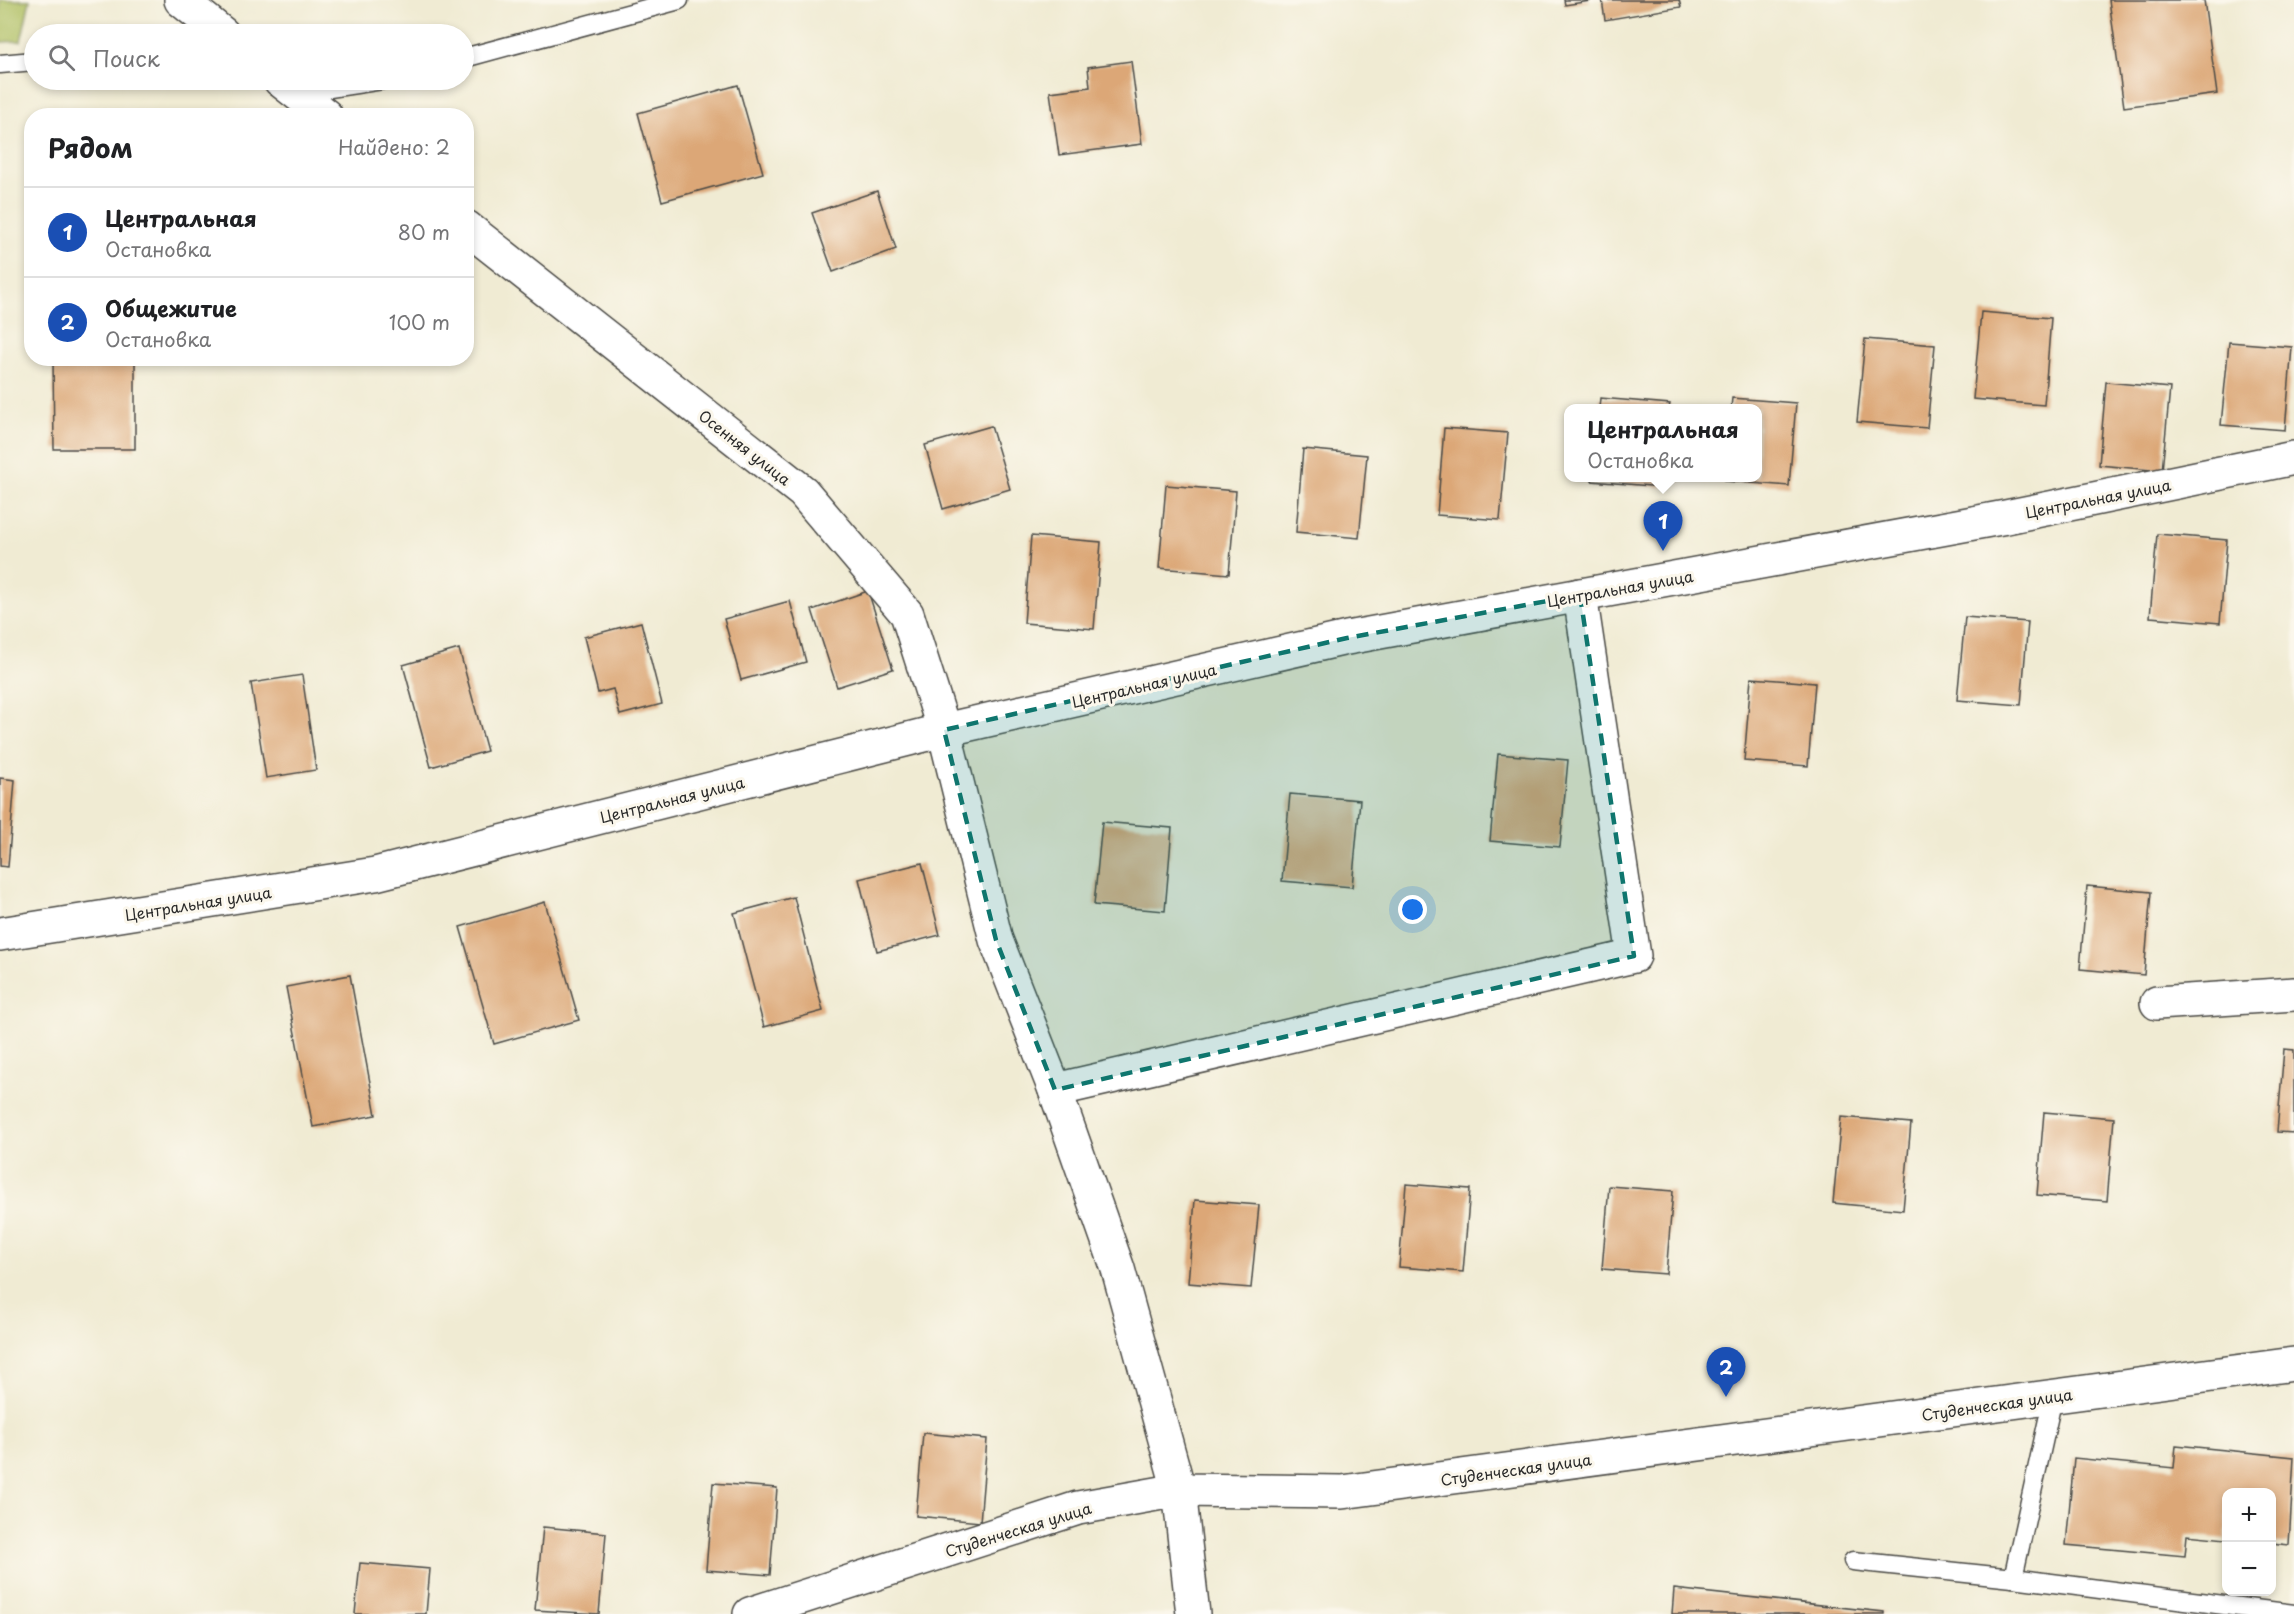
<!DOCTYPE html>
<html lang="ru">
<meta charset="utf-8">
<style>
:root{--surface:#fff;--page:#f6f6f6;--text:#202124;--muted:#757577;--line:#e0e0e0;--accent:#1f6fb2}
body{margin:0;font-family:"Playpen Sans",sans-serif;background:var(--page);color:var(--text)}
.controls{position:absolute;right:18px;bottom:18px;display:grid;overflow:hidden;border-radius:12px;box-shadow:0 3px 9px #0003}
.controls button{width:54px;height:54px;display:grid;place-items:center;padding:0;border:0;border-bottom:2px solid var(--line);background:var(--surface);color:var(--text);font:30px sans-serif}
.you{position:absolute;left:1413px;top:910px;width:21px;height:21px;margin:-15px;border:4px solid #fff;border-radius:50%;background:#1a73e8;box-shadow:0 0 0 9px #1a73e833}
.badge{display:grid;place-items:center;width:39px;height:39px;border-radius:50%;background:var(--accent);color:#fff;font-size:20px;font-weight:700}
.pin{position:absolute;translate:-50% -50px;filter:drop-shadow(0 2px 3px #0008)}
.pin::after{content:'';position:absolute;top:32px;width:21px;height:18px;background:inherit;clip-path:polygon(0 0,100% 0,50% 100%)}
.popup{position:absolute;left:1564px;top:404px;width:198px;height:78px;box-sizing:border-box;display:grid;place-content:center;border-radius:12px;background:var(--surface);filter:drop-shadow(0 2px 4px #0005);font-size:20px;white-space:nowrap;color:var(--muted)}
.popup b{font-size:22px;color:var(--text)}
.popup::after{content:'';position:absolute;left:50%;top:100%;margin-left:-12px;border:12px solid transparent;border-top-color:var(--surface)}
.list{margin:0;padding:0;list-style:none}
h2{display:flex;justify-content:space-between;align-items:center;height:78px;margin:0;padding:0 24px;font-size:26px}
h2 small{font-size:20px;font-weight:400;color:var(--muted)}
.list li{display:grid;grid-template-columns:39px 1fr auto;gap:18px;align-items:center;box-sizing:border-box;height:90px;padding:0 24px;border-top:2px solid var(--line)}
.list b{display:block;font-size:22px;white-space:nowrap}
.list p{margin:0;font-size:20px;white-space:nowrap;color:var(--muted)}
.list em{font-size:20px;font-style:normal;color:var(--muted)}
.icon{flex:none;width:33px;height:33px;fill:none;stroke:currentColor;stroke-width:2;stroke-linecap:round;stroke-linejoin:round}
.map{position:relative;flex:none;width:2294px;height:1614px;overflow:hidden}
.search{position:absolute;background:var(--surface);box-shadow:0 3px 9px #0003;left:24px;top:24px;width:450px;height:66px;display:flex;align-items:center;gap:15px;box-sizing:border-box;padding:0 21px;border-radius:33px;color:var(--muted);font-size:22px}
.panel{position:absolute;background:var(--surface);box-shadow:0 3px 9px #0003;left:24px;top:108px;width:450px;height:258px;border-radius:24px}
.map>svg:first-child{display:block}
.green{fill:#afbf62;stroke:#6d7546;stroke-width:1.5}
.building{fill:#dca777}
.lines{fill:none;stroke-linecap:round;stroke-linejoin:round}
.service-casing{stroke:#494844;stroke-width:21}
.minor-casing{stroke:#494844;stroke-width:36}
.tertiary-casing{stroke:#494844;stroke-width:36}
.service{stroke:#fff;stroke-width:18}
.minor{stroke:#fff;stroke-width:33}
.tertiary{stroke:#fff;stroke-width:33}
.marked{fill:#0f766e;fill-opacity:0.2;stroke:#0f766e;stroke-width:4.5;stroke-dasharray:12 8;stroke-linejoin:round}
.labels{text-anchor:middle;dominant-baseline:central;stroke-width:6;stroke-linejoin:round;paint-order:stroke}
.street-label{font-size:15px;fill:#2b2b2b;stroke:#fbf7ec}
</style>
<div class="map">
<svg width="2294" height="1614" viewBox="0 0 2294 1614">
<rect width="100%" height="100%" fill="#fbf7ec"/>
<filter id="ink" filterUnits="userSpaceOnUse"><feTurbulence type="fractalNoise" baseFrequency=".0167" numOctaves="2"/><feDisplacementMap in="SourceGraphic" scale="12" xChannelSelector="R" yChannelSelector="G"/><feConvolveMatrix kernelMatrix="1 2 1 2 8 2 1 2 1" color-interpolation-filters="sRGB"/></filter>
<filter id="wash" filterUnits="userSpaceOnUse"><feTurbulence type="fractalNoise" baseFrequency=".008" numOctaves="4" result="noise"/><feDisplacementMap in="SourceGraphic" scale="24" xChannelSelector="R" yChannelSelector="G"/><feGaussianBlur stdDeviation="1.35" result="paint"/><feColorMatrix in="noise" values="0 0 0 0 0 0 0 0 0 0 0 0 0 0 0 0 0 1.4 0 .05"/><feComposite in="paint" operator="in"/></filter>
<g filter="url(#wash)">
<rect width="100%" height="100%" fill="#f0ebd3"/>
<polygon class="green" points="0,0 30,0 21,41 0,42"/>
<g id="blocks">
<g class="building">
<polygon points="1564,0 1590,0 1590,1 1565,5"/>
<polygon points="1602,0 1679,0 1681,7 1605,20"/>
<polygon points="2109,0 2204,0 2217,94 2124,107"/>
<polygon points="1131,61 1142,144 1059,155 1050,92 1090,87 1088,67"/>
<polygon points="738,85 763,173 662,201 638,113"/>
<polygon points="877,191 896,249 833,272 812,213"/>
<polygon points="1981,312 2051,318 2044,405 1973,399"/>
<polygon points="1865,339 1935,345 1927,428 1857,422"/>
<polygon points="2229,342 2292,347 2285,430 2221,425"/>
<polygon points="53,358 135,358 135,449 54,449"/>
<polygon points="2106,382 2170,388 2162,471 2099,465"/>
<polygon points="1600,398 1670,404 1669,408 1599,408"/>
<polygon points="1732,398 1796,403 1789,486 1725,481 1725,478 1758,478 1758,408 1731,408"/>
<polygon points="991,426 1010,489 943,509 925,445"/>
<polygon points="1444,428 1508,433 1500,520 1437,515"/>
<polygon points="1303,449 1367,455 1359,538 1296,532"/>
<polygon points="1593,478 1663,478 1662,487 1592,481"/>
<polygon points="1166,485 1236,491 1229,574 1159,568"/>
<polygon points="2157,534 2227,540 2220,623 2150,617"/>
<polygon points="1031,536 1101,542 1094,629 1024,623"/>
<polygon points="868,591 893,669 837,687 812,610"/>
<polygon points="790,601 806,662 741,680 724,619"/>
<polygon points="1965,617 2028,622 2021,705 1957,700"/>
<polygon points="641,622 662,704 620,715 613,689 598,693 584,637"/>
<polygon points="459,649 487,751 431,767 403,665"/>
<polygon points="302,675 316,770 266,778 251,683"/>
<polygon points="1751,678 1815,683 1808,766 1744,761"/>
<polygon points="1498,754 1568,760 1560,847 1490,841"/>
<polygon points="0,778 15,780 8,867 0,866"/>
<polygon points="1290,794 1360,800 1352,887 1282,881"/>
<polygon points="1102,822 1172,828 1165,911 1094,905"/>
<polygon points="922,863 940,935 877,951 859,879"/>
<polygon points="2087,886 2151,892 2144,975 2080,969"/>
<polygon points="794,897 823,1011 764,1027 734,913"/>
<polygon points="545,902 579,1020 494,1044 460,927"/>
<polygon points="350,975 376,1115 313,1127 286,987"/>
<polygon points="2284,1049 2294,1050 2294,1133 2277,1132"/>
<polygon points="2044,1112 2114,1118 2107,1201 2037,1195"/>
<polygon points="1841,1117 1911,1123 1903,1210 1833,1203"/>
<polygon points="1406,1184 1470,1189 1463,1272 1399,1267"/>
<polygon points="1609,1186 1673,1191 1666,1274 1602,1269"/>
<polygon points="1195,1200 1259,1205 1251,1288 1188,1283"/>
<polygon points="923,1433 987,1439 980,1522 916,1516"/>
<polygon points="2176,1445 2294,1457 2289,1545 2272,1543 2272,1492 2226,1492 2226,1539 2187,1535 2185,1556 2066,1545 2074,1458 2174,1468"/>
<polygon points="713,1483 777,1488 770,1575 706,1570"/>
<polygon points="543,1527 606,1533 599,1614 535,1610"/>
<polygon points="360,1563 430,1569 426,1614 355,1614"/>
<polygon points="1674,1589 1884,1612 1884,1614 1672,1614"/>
</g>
</g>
</g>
<g filter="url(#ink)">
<use href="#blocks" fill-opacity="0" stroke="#494844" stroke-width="1.5"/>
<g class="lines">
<defs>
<g id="service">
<polyline points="464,58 679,0"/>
<polyline points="0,64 34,61"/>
<polyline points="297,93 382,80"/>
<polyline points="1853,1561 2013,1578 2294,1614"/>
<polyline points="2013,1578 2053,1397"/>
</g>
<g id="minor">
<polyline points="181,0 223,34"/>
<polyline points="280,80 326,116"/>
<polyline points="0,934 375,874 944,730 907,614 803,492 466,227"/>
<polyline points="2157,1003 2294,994"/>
<polyline points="1055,1090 1634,956 1580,595"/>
<polyline points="750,1614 1078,1508 1179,1490 1193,1614"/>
</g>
<polyline id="tertiary" points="2294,458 2006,517 1347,638 944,730 996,940 1055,1090 1118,1269 1179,1490 1342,1492 2294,1364"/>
</defs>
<use href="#service" class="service-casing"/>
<use href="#minor" class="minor-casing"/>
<use href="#tertiary" class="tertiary-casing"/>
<use href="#service" class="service"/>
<use href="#minor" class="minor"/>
<use href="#tertiary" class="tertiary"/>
</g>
</g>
<path class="marked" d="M1580,595L1634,956L1055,1090L996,940L944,730L1347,638Z"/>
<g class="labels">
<g class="street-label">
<text transform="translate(745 447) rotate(38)">Осенняя улица</text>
<text transform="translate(2098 498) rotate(-11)">Центральная улица</text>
<text transform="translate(1620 588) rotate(-10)">Центральная улица</text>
<text transform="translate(1144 685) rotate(-13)">Центральная улица</text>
<text transform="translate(672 799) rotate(-14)">Центральная улица</text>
<text transform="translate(198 903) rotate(-9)">Центральная улица</text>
<text transform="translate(1997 1404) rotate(-8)">Студенческая улица</text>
<text transform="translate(1516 1469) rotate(-8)">Студенческая улица</text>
<text transform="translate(1018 1529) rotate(-17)">Студенческая улица</text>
</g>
</g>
</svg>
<div class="controls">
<button>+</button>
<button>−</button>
</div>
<div class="you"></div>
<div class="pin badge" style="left:1663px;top:551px;background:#1a4fb4">1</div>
<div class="popup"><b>Центральная</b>Остановка</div>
<div class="pin badge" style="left:1726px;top:1397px;background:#1a4fb4">2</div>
<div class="search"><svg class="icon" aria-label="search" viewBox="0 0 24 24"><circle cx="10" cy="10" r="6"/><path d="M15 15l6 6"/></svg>Поиск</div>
<section class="panel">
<h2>Рядом<small>Найдено: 2</small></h2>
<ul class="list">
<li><span class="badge" style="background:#1a4fb4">1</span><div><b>Центральная</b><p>Остановка</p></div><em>80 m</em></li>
<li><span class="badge" style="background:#1a4fb4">2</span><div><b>Общежитие</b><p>Остановка</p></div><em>100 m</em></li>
</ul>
</section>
</div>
